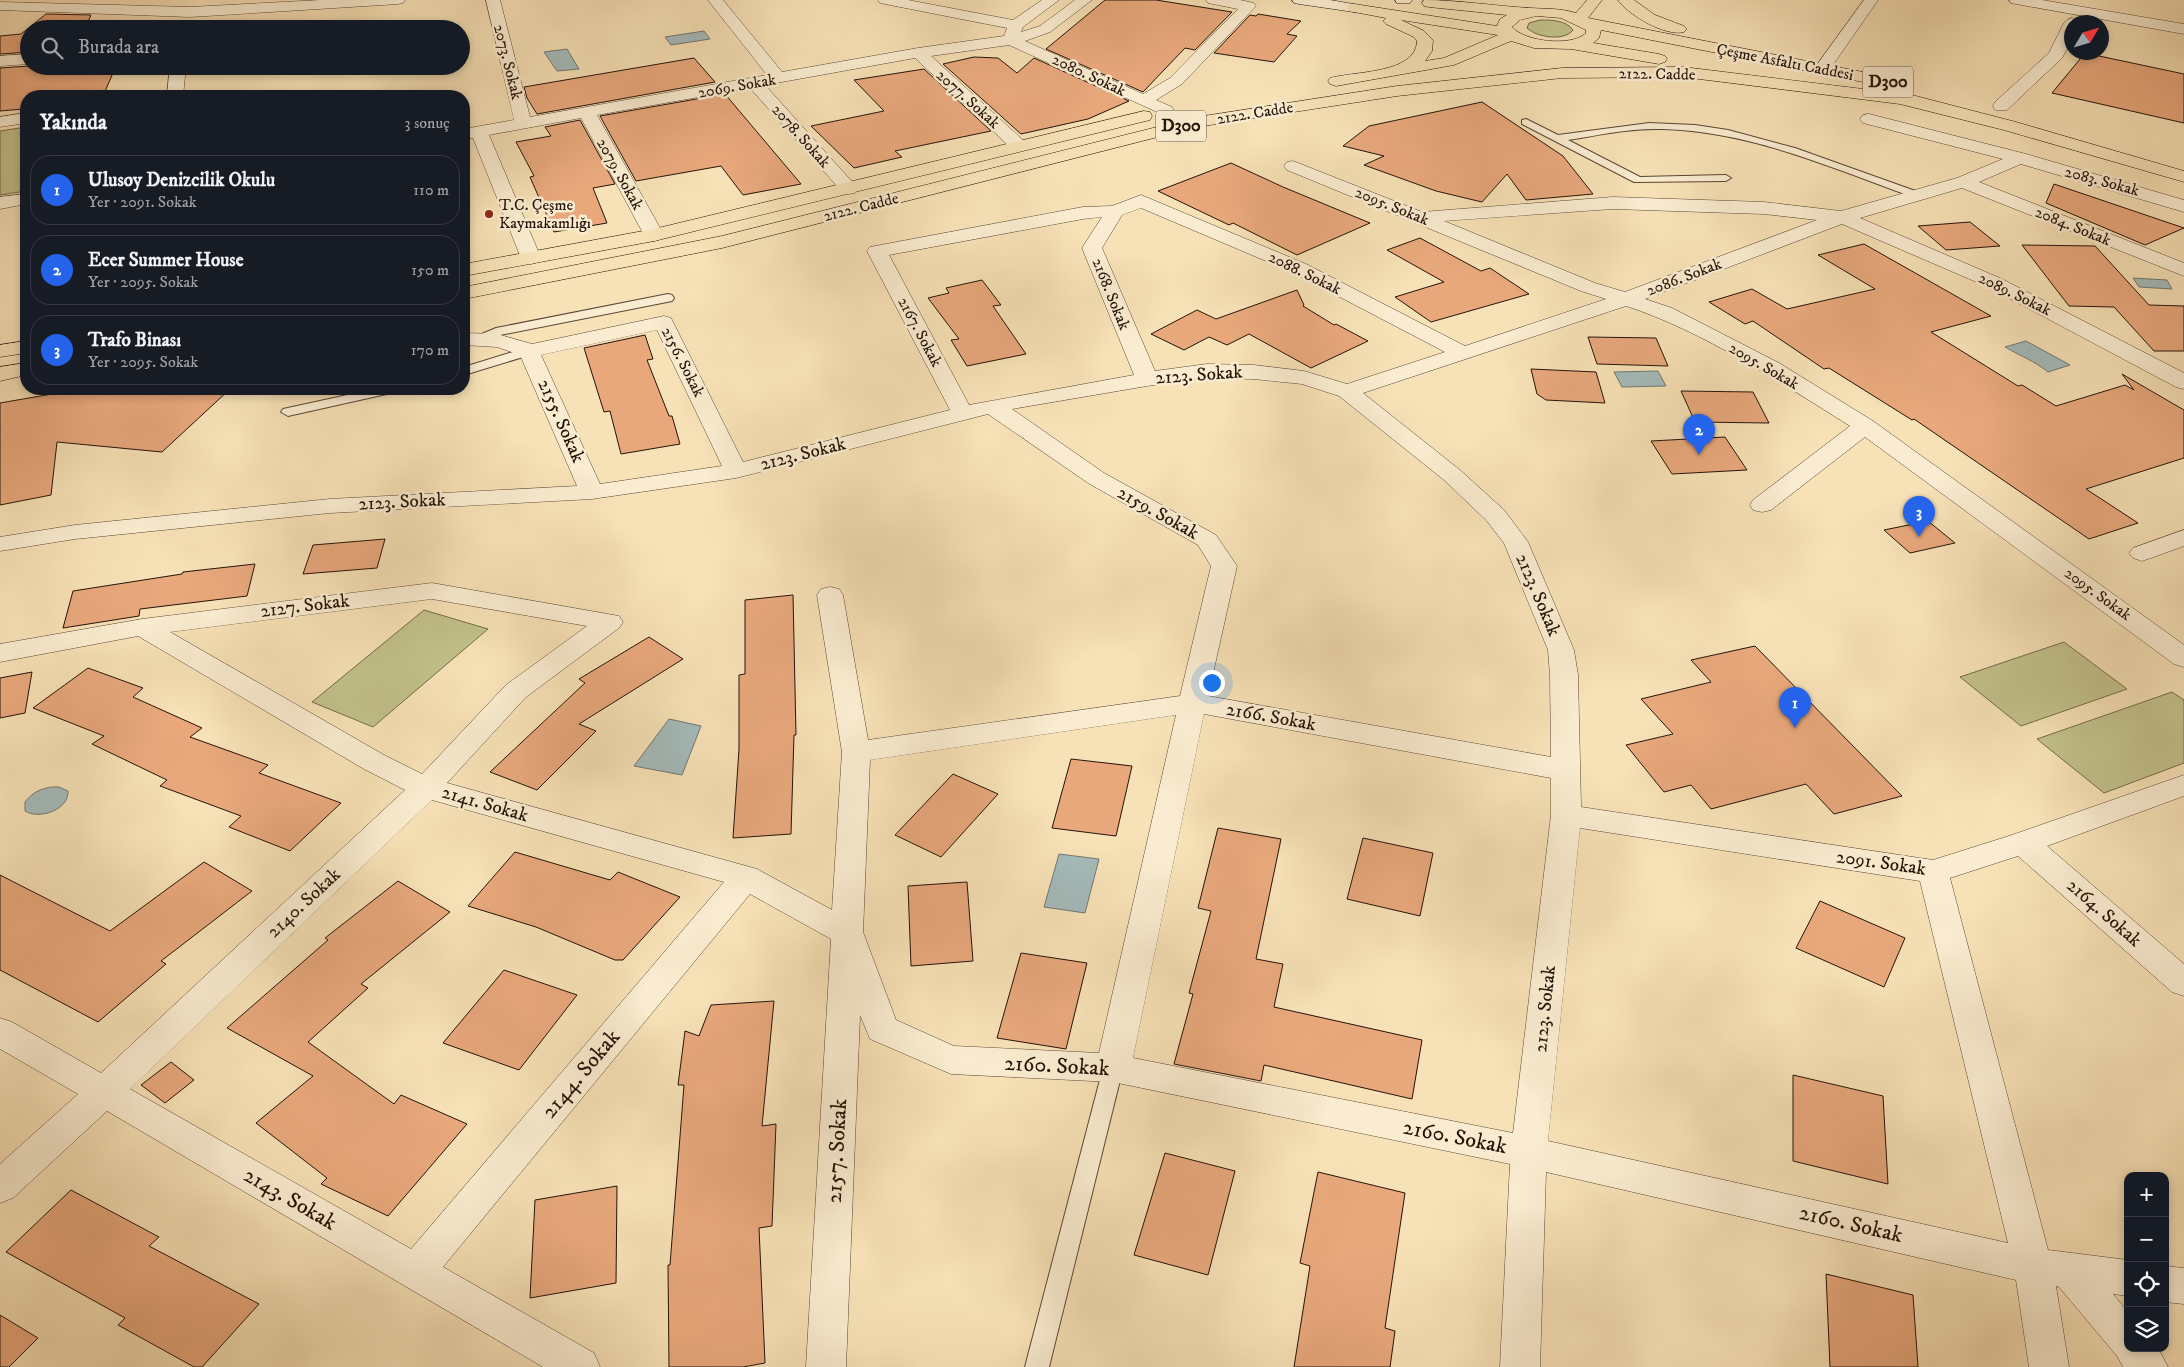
<!DOCTYPE html>
<html lang="tr">
<meta charset="utf-8">
<style>
:root{--surface:#171b24;--page:#20242c;--text:#f1f3f6;--muted:#9ea1a6;--line:#363941;--accent:#2563eb}
body{margin:0;font-family:"IM FELL DW Pica",serif;background:var(--page);color:var(--text)}
.controls{position:absolute;right:15px;bottom:15px;display:grid;overflow:hidden;border-radius:10px;box-shadow:0 2px 8px #0003}
.controls button{width:45px;height:45px;display:grid;place-items:center;padding:0;border:0;border-bottom:1px solid var(--line);background:var(--surface);color:var(--text);font:25px sans-serif}
.compass{position:absolute;left:2064px;top:15px;width:45px;height:45px;border-radius:50%;background:var(--surface);box-shadow:0 2px 8px #0003;rotate:52deg}
.you{position:absolute;left:1211px;top:682px;width:18px;height:18px;margin:-12px;border:4px solid #fff;border-radius:50%;background:#1a73e8;box-shadow:0 0 0 8px #1a73e833}
.badge{display:grid;place-items:center;width:32px;height:32px;border-radius:50%;background:var(--accent);color:#fff;font-size:16px;font-weight:700}
.pin{position:absolute;translate:-50% -41px;filter:drop-shadow(0 1px 2px #0008)}
.pin::after{content:'';position:absolute;top:26px;width:18px;height:15px;background:inherit;clip-path:polygon(0 0,100% 0,50% 100%)}
.list{margin:0;padding:0;list-style:none}
h2{display:flex;justify-content:space-between;align-items:center;height:65px;margin:0;padding:0 20px;font-size:21px}
h2 small{font-size:16px;font-weight:400;color:var(--muted)}
.list li{display:grid;grid-template-columns:32px 1fr auto;gap:15px;align-items:center;box-sizing:border-box;height:70px;margin:0 10px 10px;padding:0 10px;border:1px solid var(--line);border-radius:20px}
.list b{display:block;font-size:19px;white-space:nowrap}
.list p{margin:0;font-size:16px;white-space:nowrap;color:var(--muted)}
.list em{font-size:16px;font-style:normal;color:var(--muted)}
.icon{flex:none;width:28px;height:28px;fill:none;stroke:currentColor;stroke-width:2;stroke-linecap:round;stroke-linejoin:round}
.map{position:relative;flex:none;width:2184px;height:1367px;overflow:hidden}
.search{position:absolute;background:var(--surface);box-shadow:0 2px 8px #0003;left:20px;top:20px;width:450px;height:55px;display:flex;align-items:center;gap:12px;box-sizing:border-box;padding:0 18px;border-radius:28px;color:var(--muted);font-size:19px}
.panel{position:absolute;background:var(--surface);box-shadow:0 2px 8px #0003;left:20px;top:90px;width:450px;height:305px;border-radius:20px}
.map>svg:first-child{display:block}
.green{fill:#c2c18a;stroke:#746a4a}
.water{fill:#a4baba;stroke:#717773}
.building{fill:#e8a87c;stroke:#251309}
.lines{fill:none;stroke-linecap:round;stroke-linejoin:round}
.lane-casing{stroke:#5a4634;stroke-width:2}
.street-casing{stroke:#5a4634;stroke-width:1}
.secondary-casing{stroke:#251309;stroke-width:1}
.highway-casing{stroke:#251309;stroke-width:1}
.lane{fill:#faecd0;fill-rule:evenodd}
.street{fill:#faecd0;fill-rule:evenodd}
.secondary{fill:#faecd0;fill-rule:evenodd}
.highway{fill:#f7e1b6;fill-rule:evenodd}
.poi-dot{fill:#8f2418;stroke:#faecd0;stroke-width:2}
.labels{text-anchor:middle;dominant-baseline:central;stroke-width:5;stroke-linejoin:round;paint-order:stroke}
.far-street-label{font-size:16px;fill:#251309;stroke:#faecd0}
.far-poi-label{font-size:16px;fill:#251309;stroke:#faecd0;text-anchor:start}
.shield{fill:#faecd0;stroke:#655445;stroke-width:1}
.shield-label{font-size:18px;font-weight:bold;fill:#251309}
.street-label{font-size:19px;fill:#251309;stroke:#faecd0}
.near-street-label{font-size:22px;fill:#251309;stroke:#faecd0}
</style>
<div class="map">
<svg width="2184" height="1367" viewBox="0 0 2184 1367">
<rect width="100%" height="100%" fill="#f7e1b6"/>
<filter id="stains"><feTurbulence type="fractalNoise" baseFrequency=".004" numOctaves="4"/><feColorMatrix values="0 0 0 0 .2 0 0 0 0 .09 0 0 0 0 .02 0 0 0 .5 -.17"/></filter>
<radialGradient id="worn" r=".72"><stop offset=".6" stop-color="#630" stop-opacity="0"/><stop offset="1" stop-color="#630" stop-opacity=".3"/></radialGradient>
<g class="green">
<path d="M1540,20C1551,20 1566,20 1573,30C1564,42 1536,37 1527,28L1529,23Z"/>
<polygon points="26,127 26,191 0,195 0,131"/>
<polygon points="424,610 488,629 373,727 312,702"/>
<polygon points="2064,642 2127,689 2021,726 1960,677"/>
<polygon points="2172,692 2184,700 2184,763 2104,793 2037,739"/>
</g>
<g class="water">
<polygon points="704,31 710,39 671,45 665,37"/>
<polygon points="567,49 579,69 557,71 544,52"/>
<polygon points="2133,278 2167,280 2172,289 2139,287"/>
<path d="M2026,341L2070,365L2048,372C2033,360 2022,357 2005,347Z"/>
<polygon points="1658,371 1666,386 1622,387 1614,372"/>
<polygon points="669,719 701,726 682,775 634,766"/>
<path d="M59,787L68,791C69,810 39,820 25,811V802C33,791 46,786 59,787Z"/>
<polygon points="1059,854 1099,859 1085,913 1044,907"/>
</g>
<g class="building">
<polygon points="1105,0 1156,0 1232,12 1195,50 1185,48 1143,92 1046,49"/>
<polygon points="46,14 91,15 85,29 29,29 29,52 0,54 0,36 21,34"/>
<polygon points="1258,14 1301,21 1287,34 1297,36 1274,62 1214,53 1250,15 1256,16"/>
<polygon points="2085,53 2184,74 2184,123 2052,93"/>
<polygon points="974,57 998,58 1017,73 1034,58 1129,101 1088,119 1021,134 943,64"/>
<polygon points="694,58 715,82 537,114 527,98 524,87"/>
<polygon points="29,66 116,66 103,96 26,96 26,103 23,109 0,111 0,68"/>
<polygon points="924,69 991,131 895,151 902,157 854,168 811,126 884,111 854,80"/>
<polygon points="725,94 801,184 743,195 721,166 636,181 600,116"/>
<polygon points="1482,102 1563,156 1593,194 1526,200 1507,174 1482,202 1436,191 1364,165 1384,156 1343,146 1369,126"/>
<polygon points="580,120 615,184 593,188 607,223 554,232 530,177 534,176 516,142 551,136 545,127"/>
<polygon points="1231,163 1283,187 1370,223 1297,255 1233,223 1229,225 1158,191"/>
<polygon points="2054,184 2184,228 2145,245 2046,203"/>
<polygon points="1970,222 2000,246 1946,250 1918,226"/>
<polygon points="1420,238 1481,271 1490,268 1529,294 1431,322 1395,297 1444,282 1387,250"/>
<polygon points="1864,244 1991,316 1931,332 2018,386 2022,385 2056,406 2125,385 2134,390 2122,374 2184,410 2184,458 2086,489 2138,523 2089,539 1914,419 1912,420 1829,368 1824,369 1753,321 1745,324 1709,302 1752,289 1787,309 1875,289 1818,255"/>
<polygon points="2022,245 2095,246 2149,305 2184,306 2184,351 2154,351 2114,307 2069,306"/>
<polygon points="982,280 1001,305 993,306 1026,354 967,366 951,340 959,339 928,298 949,293 946,288"/>
<polygon points="1297,290 1304,305 1303,306 1334,325 1336,324 1368,341 1311,368 1249,334 1227,345 1209,337 1184,350 1151,334 1197,310 1216,319"/>
<polygon points="645,335 653,359 647,360 669,416 672,416 680,444 621,454 610,411 604,412 584,348"/>
<polygon points="1588,337 1656,338 1668,366 1597,364"/>
<polygon points="1531,369 1596,372 1605,403 1546,400 1537,394"/>
<polygon points="81,389 230,389 162,452 57,442 51,495 0,505 0,403"/>
<polygon points="1681,391 1753,392 1769,423 1695,422"/>
<polygon points="1725,437 1747,470 1672,474 1651,441"/>
<polygon points="1928,521 1955,543 1910,553 1884,530"/>
<polygon points="385,539 377,568 303,574 313,545"/>
<polygon points="255,564 247,596 140,609 139,616 63,628 73,591 182,574 183,572"/>
<polygon points="793,595 796,735 794,735 791,834 733,838 739,749 739,675 745,674 745,600"/>
<polygon points="649,637 683,659 579,724 596,731 537,790 490,772 585,683 579,679"/>
<polygon points="1755,646 1902,796 1834,814 1806,784 1711,809 1691,785 1664,792 1626,745 1673,734 1641,699 1711,682 1691,660"/>
<polygon points="88,668 143,688 133,697 202,728 190,737 268,765 259,773 341,803 290,851 229,827 241,816 160,786 167,780 92,744 104,736 33,708"/>
<polygon points="32,672 25,713 0,718 0,678"/>
<polygon points="1071,759 1132,766 1116,836 1052,828"/>
<polygon points="953,774 998,794 941,857 895,835"/>
<polygon points="1218,828 1281,839 1256,959 1283,964 1274,1007 1422,1040 1412,1099 1264,1065 1261,1081 1174,1064 1193,994 1189,993 1211,911 1198,908"/>
<polygon points="1363,838 1433,853 1420,916 1347,899"/>
<polygon points="515,852 610,880 618,872 680,897 623,960 615,960 536,927 468,906"/>
<polygon points="204,862 252,891 161,961 166,964 98,1022 0,970 0,875 110,931"/>
<polygon points="398,881 450,912 361,984 368,988 308,1042 394,1104 401,1095 467,1124 388,1216 321,1184 327,1178 256,1123 313,1076 227,1028 328,940 325,938"/>
<polygon points="967,882 973,961 911,966 908,886"/>
<polygon points="1820,901 1905,938 1884,987 1796,948"/>
<polygon points="1021,953 1087,963 1066,1049 997,1038"/>
<polygon points="504,970 577,995 519,1070 443,1043"/>
<polygon points="774,1001 762,1126 776,1124 772,1226 759,1228 765,1363 743,1367 669,1367 668,1265 670,1265 684,1085 678,1085 685,1031 699,1036 711,1005"/>
<polygon points="171,1062 194,1080 165,1103 141,1085"/>
<polygon points="1793,1075 1883,1096 1888,1184 1793,1161"/>
<polygon points="1165,1153 1235,1171 1208,1275 1134,1255"/>
<polygon points="1318,1172 1405,1193 1385,1328 1395,1331 1390,1367 1294,1367 1310,1266 1300,1263"/>
<polygon points="617,1186 616,1283 530,1298 535,1200"/>
<polygon points="71,1190 159,1237 149,1246 259,1304 202,1367 194,1367 118,1325 125,1318 6,1252"/>
<polygon points="1826,1274 1913,1295 1918,1367 1830,1367"/>
<polygon points="0,1315 38,1338 9,1367 0,1367"/>
</g>
<g class="lines">
<defs>
<g id="lane">
<path d="M1526,119L1558,135L1649,123L1695,125L1728,130L1795,148L1921,193L1922,195L1917,198L1913,197C1832,168 1750,131 1662,129C1630,128 1599,135 1568,140L1640,177L1726,175L1731,178L1726,181L1634,182L1522,124V120Z"/>
<polygon points="668,294 672,295 674,298 672,301 500,335 481,343 475,339 477,336 496,328"/>
<polygon points="529,347 533,348 535,351 533,354 464,375 464,367"/>
<polygon points="375,389 398,389 391,393 288,416 281,412 283,409"/>
<polygon points="1113,1060 1120,1062 1123,1068 1049,1367 1025,1367 1103,1068 1106,1062"/>
</g>
<g id="street">
<polygon points="321,0 405,0 403,3 398,4 190,17 0,10 0,2 190,7"/>
<polygon points="486,0 500,0 530,117 767,75 708,0 723,0 782,72 918,48 1004,36 1007,28 885,4 880,3 878,0 908,0 1013,20 1042,0 1059,0 1023,27 1021,32 1040,26 1075,0 1092,0 1050,32 1025,41 1143,94 1170,78 1238,9 1208,3 1206,0 1240,0 1254,3 1256,6 1182,84 1156,100 1172,107 1174,111 1172,115 1166,116 1009,45 931,56 1024,141 1027,145 1024,149 1018,150 1012,149 915,58 765,85 855,185 858,189 855,193 849,194 843,193 750,88 597,115 664,235 661,239 654,241 647,239 644,235 581,118 489,135 541,258 538,262 531,264 524,262 521,258 473,138 464,139 464,129 514,120"/>
<polygon points="1864,0 1878,0 1828,72 1816,72 1814,69"/>
<polygon points="2009,0 2042,0 2184,24 2184,34 2016,4 2011,3"/>
<polygon points="2072,18 2079,22 2072,22 2072,40 2062,58 2007,110 1995,110 1993,106 1995,102 2049,53 2064,23 2067,20"/>
<polygon points="29,54 29,64 0,66 0,56"/>
<polygon points="170,66 186,66 183,96 167,96"/>
<polygon points="26,113 26,123 0,127 0,117"/>
<path d="M1869,114L2026,154L2184,200V212L2021,164L1979,182L2184,263V276L1962,188L1860,218L2002,279L2184,373V389L2176,387L1988,287L1842,224L1645,299L1672,308L1779,363L1873,421L2184,645V667L2174,664L1865,437L1771,510L1762,512L1753,510L1750,505L1753,500L1850,426C1781,383 1703,331 1626,306L1363,393L1460,470L1504,510L1528,542L1574,650L1578,675L1581,807L1933,860L2012,835L2184,775V796L2047,846L2184,964V996L2172,992L2018,856L1950,878L2048,1250L2128,1260V1296L2113,1294L2128,1312V1348H2158L2168,1367H2123L2117,1356L2059,1287L2056,1286L2069,1367H2029L2016,1280L1546,1172L1540,1367H1500L1510,1164L1113,1082L951,1074L870,1039L860,1015L846,1367H806L831,939L750,894L443,1267L594,1353L600,1367H543L107,1111L13,1198L0,1203V1164L78,1094L0,1049V1018L12,1022L101,1073L405,790L364,769L138,636L0,662V644L142,619L432,583L619,616L623,622L619,628L526,697L447,783L757,869L832,910L842,752L817,595L821,589L830,587L839,589L843,595L868,740L1180,696L1211,566L1198,545L1088,483L988,414L736,478L592,499L330,513L75,539L0,551V537L75,525L330,499L577,486L520,355L497,347L464,345V333L497,334L532,344L664,316L671,318L743,462L950,410L867,251L870,247L1083,207L1112,206L1141,195L1306,264L1465,346L1606,299L1581,291L1287,170L1284,166L1287,162L1293,161L1422,212L1613,197L1764,202L1841,211L1957,178L2003,159L1863,123L1860,119L1863,115ZM1141,208L1292,272L1445,352L1347,384L1304,371L1254,365L1207,364L1155,371L1102,248L1122,215ZM1613,209L1764,214L1817,220L1625,292L1595,283L1444,221ZM1102,217L1082,248L1134,375L969,405L889,255L1083,219ZM657,330L722,466L600,484L541,355ZM1207,378L1254,379L1302,384L1339,396L1444,480L1486,520L1504,543L1548,650L1550,675L1551,757L1208,696L1237,566L1216,535L1104,473L1012,409L1147,386ZM432,599L587,626L506,685L422,774L384,755L170,632ZM1204,714L1551,778V815L1513,1133L1133,1058ZM1176,715L1099,1053L954,1046L896,1020L863,932L870,760ZM432,800L724,882L411,1249L130,1089ZM1580,828L1920,881L2008,1243L1548,1141Z"/>
<polygon points="26,194 26,204 0,209 0,197"/>
<polygon points="2184,530 2184,546 2151,558 2142,561 2133,558 2129,553 2133,548"/>
<polygon points="2165,1266 2184,1268 2184,1304 2165,1302"/>
</g>
<g id="secondary">
<polygon points="1292,0 1330,0 1359,5 1361,8 1359,11 1354,12 1299,4 1294,3"/>
<polygon points="1395,0 1412,0 1410,3 1397,3"/>
</g>
<g id="highway">
<path d="M1424,0C1459,0 1494,6 1530,8C1546,9 1560,8 1576,13L1587,0H1602L1588,18L1873,74L1879,76L1881,79L1879,82L1873,84L1601,30L1599,38L1593,43L1659,54L1665,56L1667,59L1665,62L1659,64L1571,49L1534,48L1511,41L1454,65L1336,86L1330,84L1328,81L1330,78C1355,71 1416,74 1417,41L1414,37L1386,24L1383,21L1386,18L1349,11L1347,8L1349,5L1354,4L1497,26L1500,19L1507,15L1429,7L1424,6L1422,3ZM1537,16L1561,18L1586,30V33C1572,47 1525,42 1512,27L1520,20ZM1401,20L1498,35L1444,58L1425,61L1432,51L1433,40L1424,31Z"/>
<path d="M1618,0H1634L1655,15L1684,26L1687,29L1684,32C1666,37 1628,15 1618,0Z"/>
<polygon points="1683,67 1912,95 2016,122 2184,171 2184,182 2004,130 1900,104 1683,77 1562,78 1397,96 1197,127 722,248 464,299 464,287 722,236 1197,117 1397,86 1562,68"/>
<polygon points="1144,111 1150,112 1152,116 1150,120 654,241 464,276 464,264 654,229"/>
<polygon points="26,341 26,353 0,357 0,345"/>
<polygon points="26,363 26,375 0,381 0,367"/>
</g>
</defs>
<use href="#lane" class="lane-casing"/>
<use href="#street" class="street-casing"/>
<use href="#secondary" class="secondary-casing"/>
<use href="#highway" class="highway-casing"/>
<use href="#lane" class="lane"/>
<use href="#street" class="street"/>
<use href="#secondary" class="secondary"/>
<use href="#highway" class="highway"/>
</g>
<circle class="poi-dot" cx="489" cy="214" r="5"/>
<g class="labels">
<g class="far-street-label">
<text transform="translate(508 62) rotate(76)">2073. Sokak</text>
<text transform="translate(1785 62) rotate(11)">Çeşme Asfaltı Caddesi</text>
<text transform="translate(1657 74) rotate(1)">2122. Cadde</text>
<text transform="translate(1089 75) rotate(25)">2080. Sokak</text>
<text transform="translate(737 86) rotate(-10)">2069. Sokak</text>
<text transform="translate(968 99) rotate(42)">2077. Sokak</text>
<text transform="translate(1255 113) rotate(-9)">2122. Cadde</text>
<text transform="translate(801 136) rotate(48)">2078. Sokak</text>
<text transform="translate(620 174) rotate(61)">2079. Sokak</text>
<text transform="translate(2102 181) rotate(15)">2083. Sokak</text>
<text transform="translate(1392 206) rotate(22)">2095. Sokak</text>
<text transform="translate(861 207) rotate(-14)">2122. Cadde</text>
<text transform="translate(2073 226) rotate(22)">2084. Sokak</text>
<text transform="translate(1305 273) rotate(26)">2088. Sokak</text>
<text transform="translate(1684 277) rotate(-21)">2086. Sokak</text>
<text transform="translate(1111 294) rotate(68)">2168. Sokak</text>
<text transform="translate(2015 294) rotate(26)">2089. Sokak</text>
<text transform="translate(920 332) rotate(62)">2167. Sokak</text>
<text transform="translate(683 362) rotate(63)">2156. Sokak</text>
<text transform="translate(1764 366) rotate(30)">2095. Sokak</text>
<text transform="translate(2098 594) rotate(36)">2095. Sokak</text>
</g>
<g class="far-poi-label">
<text x="499" y="205">T.C. Çeşme<tspan x="499" dy="18">Kaymakamlığı</tspan></text>
</g>
<g class="shield">
<rect x="1863" y="66.5" width="50" height="31" rx="4"/>
<rect x="1156" y="110.5" width="50" height="31" rx="4"/>
</g>
<g class="shield-label">
<text x="1888" y="82">D300</text>
<text x="1181" y="126">D300</text>
</g>
<g class="street-label">
<text transform="translate(1199 375) rotate(-4)">2123. Sokak</text>
<text transform="translate(561 421) rotate(66)">2155. Sokak</text>
<text transform="translate(803 454) rotate(-14)">2123. Sokak</text>
<text transform="translate(402 502) rotate(-3)">2123. Sokak</text>
<text transform="translate(1158 513) rotate(29)">2159. Sokak</text>
<text transform="translate(1538 595) rotate(67)">2123. Sokak</text>
<text transform="translate(305 606) rotate(-7)">2127. Sokak</text>
<text transform="translate(1271 717) rotate(10)">2166. Sokak</text>
<text transform="translate(485 804) rotate(16)">2141. Sokak</text>
<text transform="translate(1881 863) rotate(8)">2091. Sokak</text>
<text transform="translate(304 903) rotate(-43)">2140. Sokak</text>
<text transform="translate(2104 913) rotate(41)">2164. Sokak</text>
<text transform="translate(1545 1009) rotate(-84)">2123. Sokak</text>
</g>
<g class="near-street-label">
<text transform="translate(1057 1066) rotate(3)">2160. Sokak</text>
<text transform="translate(581 1074) rotate(-50)">2144. Sokak</text>
<text transform="translate(1455 1137) rotate(11)">2160. Sokak</text>
<text transform="translate(837 1151) rotate(-87)">2157. Sokak</text>
<text transform="translate(290 1199) rotate(30)">2143. Sokak</text>
<text transform="translate(1851 1224) rotate(13)">2160. Sokak</text>
</g>
</g>
<rect width="100%" height="100%" filter="url(#stains)"/>
<rect width="100%" height="100%" fill="url(#worn)"/>
</svg>
<div class="controls">
<button>+</button>
<button>−</button>
<button><svg class="icon" aria-label="locate" viewBox="0 0 24 24"><circle cx="12" cy="12" r="6"/><path d="M12 2v4M12 18v4M2 12h4M18 12h4"/></svg></button>
<button><svg class="icon" aria-label="layers" viewBox="0 0 24 24"><path d="M12 4l9 5-9 5-9-5zM3 14l9 5 9-5"/></svg></button>
</div>
<svg class="compass" viewBox="-18 -18 36 36"><path d="M0-13l5 13h-10z" fill="#e53935"/><path d="M0 13l5-13h-10z" fill="#9ea1a6"/></svg>
<div class="you"></div>
<div class="pin badge" style="left:1795px;top:728px">1</div>
<div class="pin badge" style="left:1699px;top:455px">2</div>
<div class="pin badge" style="left:1919px;top:537px">3</div>
<div class="search"><svg class="icon" aria-label="search" viewBox="0 0 24 24"><circle cx="10" cy="10" r="6"/><path d="M15 15l6 6"/></svg>Burada ara</div>
<section class="panel">
<h2>Yakında<small>3 sonuç</small></h2>
<ul class="list">
<li><span class="badge">1</span><div><b>Ulusoy Denizcilik Okulu</b><p>Yer · 2091. Sokak</p></div><em>110 m</em></li>
<li><span class="badge">2</span><div><b>Ecer Summer House</b><p>Yer · 2095. Sokak</p></div><em>150 m</em></li>
<li><span class="badge">3</span><div><b>Trafo Binası</b><p>Yer · 2095. Sokak</p></div><em>170 m</em></li>
</ul>
</section>
</div>
